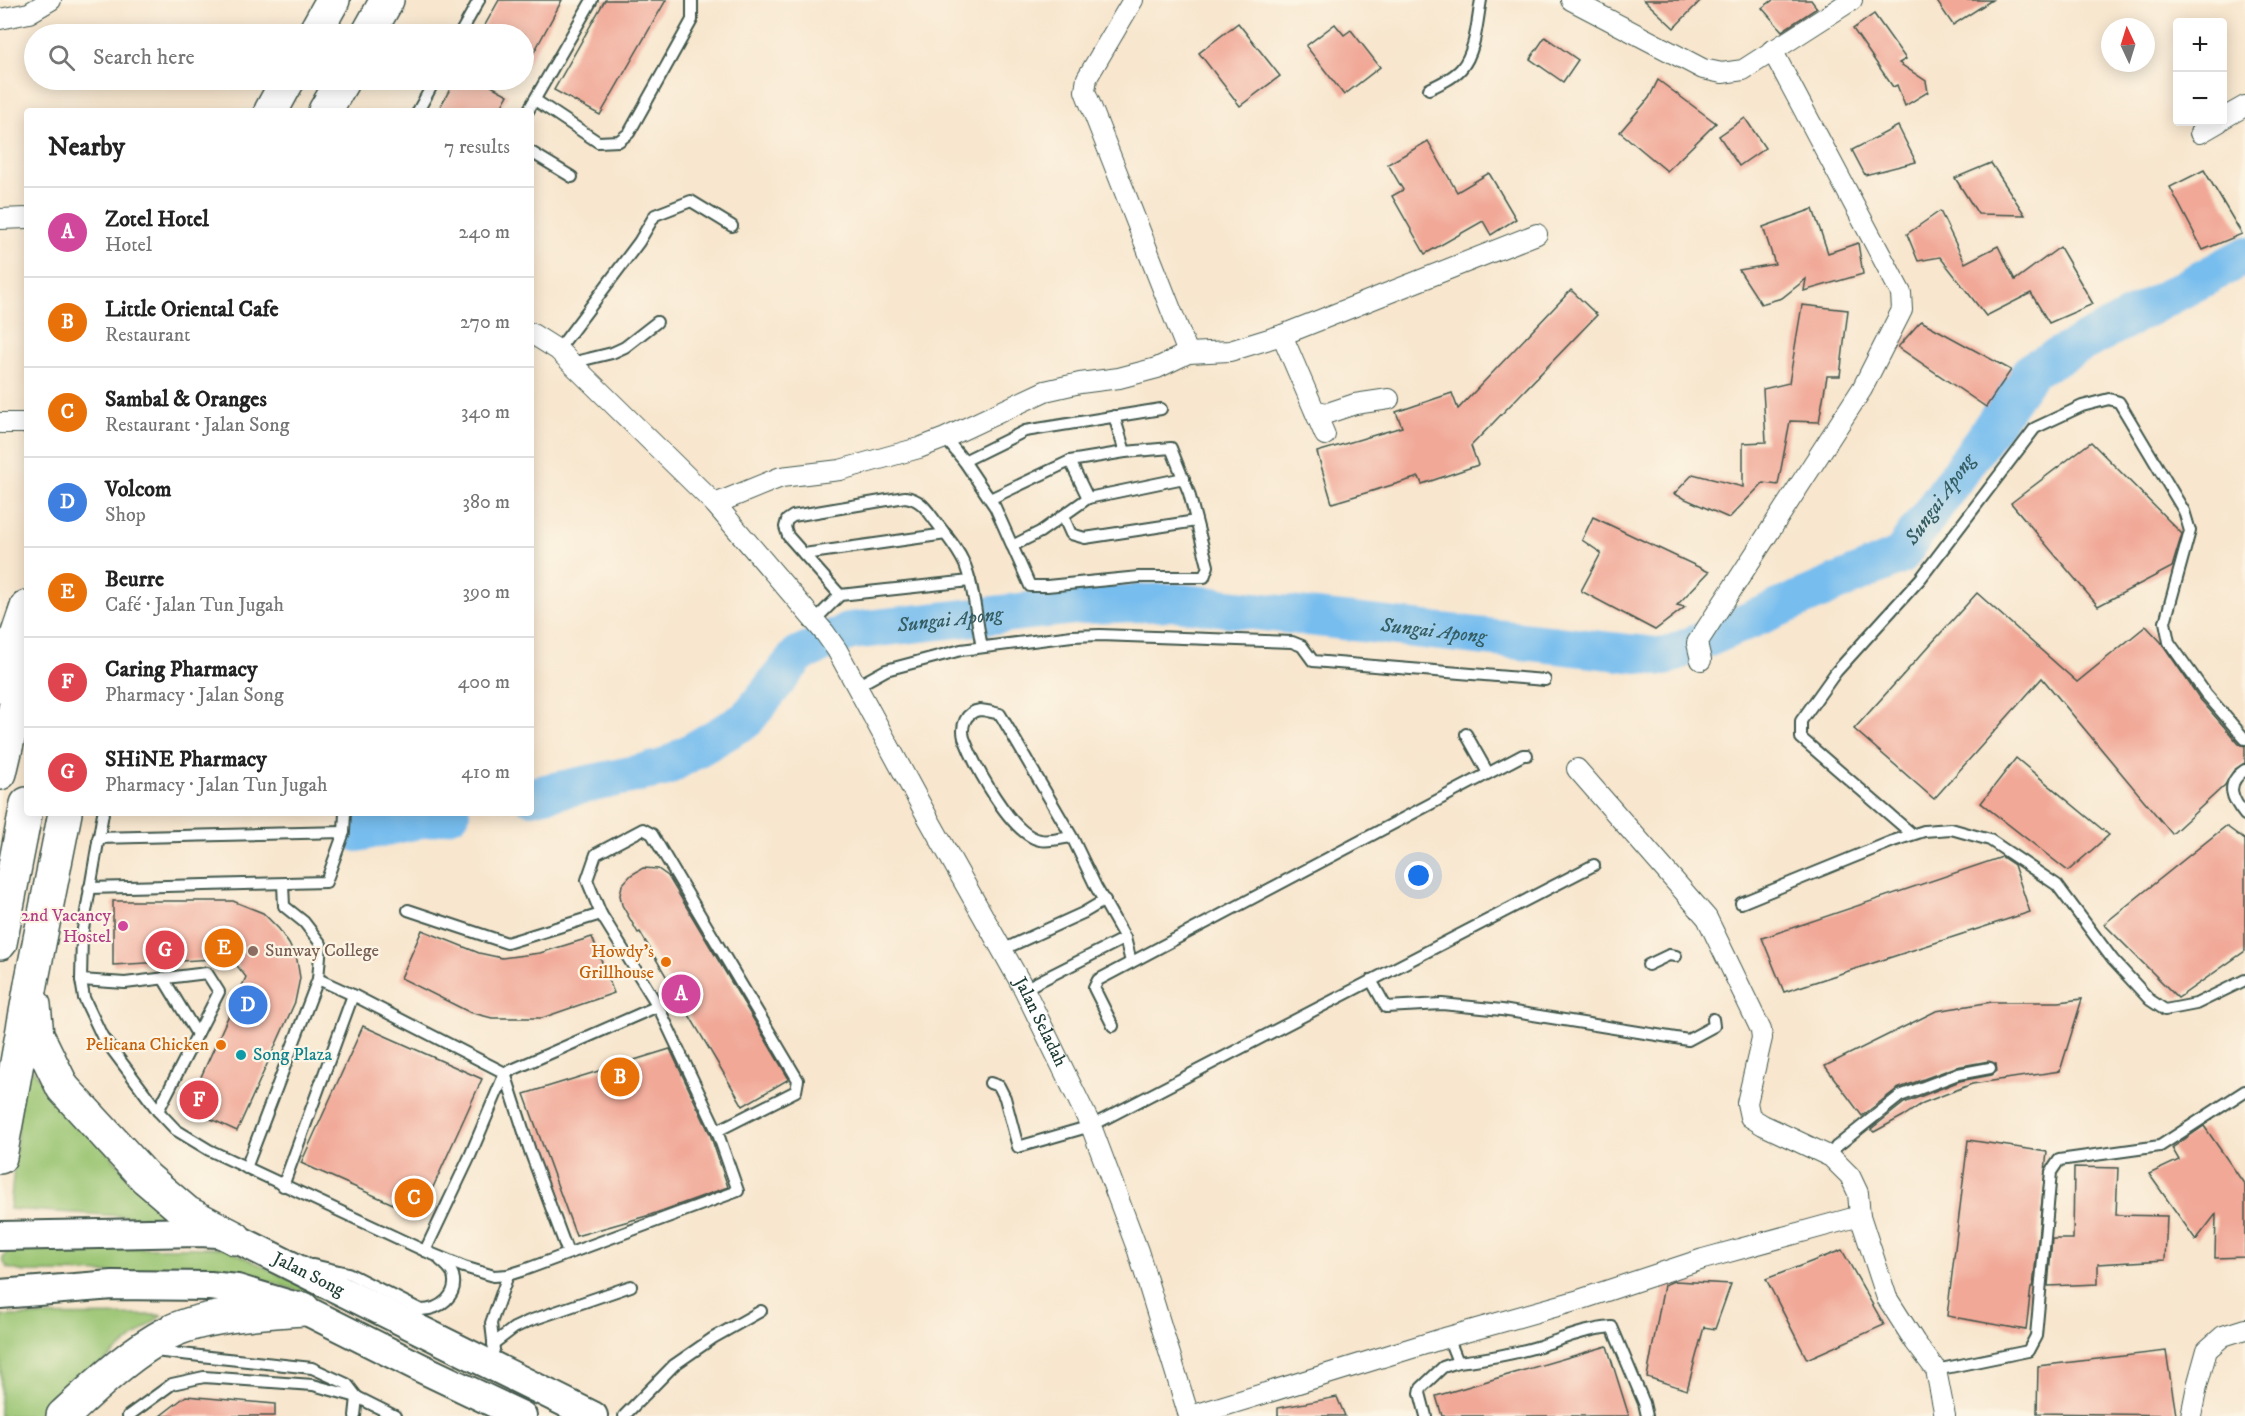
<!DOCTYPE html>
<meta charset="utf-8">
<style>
:root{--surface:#fff;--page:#f2f2f2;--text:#222;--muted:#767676;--line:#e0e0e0;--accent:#2563eb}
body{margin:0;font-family:"IM FELL DW Pica",serif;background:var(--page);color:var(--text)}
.controls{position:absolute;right:18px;top:18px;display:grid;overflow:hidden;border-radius:6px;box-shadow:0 3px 15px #0003}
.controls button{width:54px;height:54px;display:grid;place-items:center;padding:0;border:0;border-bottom:2px solid var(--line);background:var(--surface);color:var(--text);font:30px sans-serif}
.compass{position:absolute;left:2101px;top:18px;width:54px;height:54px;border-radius:50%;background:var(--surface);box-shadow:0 3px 15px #0003;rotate:356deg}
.you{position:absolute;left:1419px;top:876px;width:21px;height:21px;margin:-15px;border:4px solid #fff;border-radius:50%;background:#1a73e8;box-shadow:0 0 0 9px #1a73e833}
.badge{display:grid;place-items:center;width:39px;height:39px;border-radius:50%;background:var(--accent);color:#fff;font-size:20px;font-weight:700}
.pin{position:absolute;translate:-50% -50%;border:3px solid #fff;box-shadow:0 2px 6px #0006}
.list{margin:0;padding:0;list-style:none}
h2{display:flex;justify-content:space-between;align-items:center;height:78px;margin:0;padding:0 24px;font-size:26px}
h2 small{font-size:20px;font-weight:400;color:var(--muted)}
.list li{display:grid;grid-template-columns:39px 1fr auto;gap:18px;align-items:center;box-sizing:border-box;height:90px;padding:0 24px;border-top:2px solid var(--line)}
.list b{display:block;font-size:22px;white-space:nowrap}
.list p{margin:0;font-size:20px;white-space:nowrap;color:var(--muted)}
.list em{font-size:20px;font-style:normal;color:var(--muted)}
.icon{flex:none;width:33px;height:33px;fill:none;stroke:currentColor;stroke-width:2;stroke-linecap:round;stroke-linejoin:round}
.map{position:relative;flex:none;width:2245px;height:1416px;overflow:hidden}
.search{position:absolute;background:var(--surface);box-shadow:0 3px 15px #0003;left:24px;top:24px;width:510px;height:66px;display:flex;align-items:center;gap:15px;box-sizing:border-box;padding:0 21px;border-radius:33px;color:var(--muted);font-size:22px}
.panel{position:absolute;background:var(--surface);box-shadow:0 3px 15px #0003;left:24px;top:108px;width:510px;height:708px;border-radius:6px}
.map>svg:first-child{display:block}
.green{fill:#99c471;stroke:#5c8052;stroke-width:1.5}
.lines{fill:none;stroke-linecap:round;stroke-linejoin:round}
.river{stroke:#77bdee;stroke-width:38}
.building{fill:#f1a897}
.service-casing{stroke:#40564b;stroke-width:14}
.minor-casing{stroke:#40564b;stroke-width:22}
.secondary-casing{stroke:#40564b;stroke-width:32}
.trunk-casing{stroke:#40564b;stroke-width:36}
.service{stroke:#fff;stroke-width:10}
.minor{stroke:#fff;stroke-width:20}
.secondary{stroke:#fff;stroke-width:28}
.trunk{stroke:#fff;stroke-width:33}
.hotel-dot{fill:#d1479c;stroke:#fcf5e5;stroke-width:2}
.education-dot{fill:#8d6e63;stroke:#fcf5e5;stroke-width:2}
.food-dot{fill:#e8710a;stroke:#fcf5e5;stroke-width:2}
.culture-dot{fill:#0f9aa8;stroke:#fcf5e5;stroke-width:2}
.labels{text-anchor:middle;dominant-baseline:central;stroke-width:4.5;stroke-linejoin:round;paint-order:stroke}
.hotel-label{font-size:18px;fill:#b23c85;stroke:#fcf5e5;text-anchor:end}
.education-label{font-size:18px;fill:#785e54;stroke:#fcf5e5;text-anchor:start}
.food-label{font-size:18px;fill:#c56008;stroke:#fcf5e5;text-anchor:end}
.street-label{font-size:18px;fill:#1f3d34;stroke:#fcf5e5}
.culture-label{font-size:18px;fill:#0d838f;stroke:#fcf5e5;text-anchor:start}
.water-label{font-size:20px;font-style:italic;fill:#355d62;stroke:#fcf5e5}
</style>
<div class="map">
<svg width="2245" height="1416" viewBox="0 0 2245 1416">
<rect width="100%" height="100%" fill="#fcf5e5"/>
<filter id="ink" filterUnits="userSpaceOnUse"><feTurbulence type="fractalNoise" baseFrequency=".0167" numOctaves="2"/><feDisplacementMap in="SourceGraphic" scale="12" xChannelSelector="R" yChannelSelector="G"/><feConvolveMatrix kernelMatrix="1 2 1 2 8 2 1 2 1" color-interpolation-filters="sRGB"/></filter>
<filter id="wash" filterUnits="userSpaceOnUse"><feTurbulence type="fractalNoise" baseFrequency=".008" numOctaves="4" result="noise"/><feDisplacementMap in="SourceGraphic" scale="24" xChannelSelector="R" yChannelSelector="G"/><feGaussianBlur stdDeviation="1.35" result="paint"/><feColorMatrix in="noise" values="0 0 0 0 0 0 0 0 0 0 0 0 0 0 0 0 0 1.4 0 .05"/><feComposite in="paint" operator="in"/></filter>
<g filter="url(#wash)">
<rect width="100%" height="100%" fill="#f8e6ce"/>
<g class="green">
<polygon points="24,1061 169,1219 10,1209"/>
<polygon points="23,1247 226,1248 339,1304 245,1274 24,1272 8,1268 2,1260 9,1248"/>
<polygon points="162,1315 36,1416 0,1416 2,1316"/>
</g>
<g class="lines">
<g class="river">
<path id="s1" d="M531,796L664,768L746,720L798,655L850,631L1083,605L1175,602L1664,657L1900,556L2032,370L2245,256"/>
<polyline points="358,833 451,813"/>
</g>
</g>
<g id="blocks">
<g class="building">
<polygon points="499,0 562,0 524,71 524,34 480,34"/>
<polygon points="605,0 666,0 600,115 554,90"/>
<polygon points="1644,0 1701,0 1674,28"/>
<polygon points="1773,0 1811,0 1817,8 1782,31 1762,8"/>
<polygon points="1936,0 1992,0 1953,25"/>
<polygon points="1874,14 1906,59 1899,63 1926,81 1928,92 1905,106 1897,85 1893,87 1853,29"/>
<polygon points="1238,23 1280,76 1240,106 1199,53"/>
<polygon points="1335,24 1344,35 1351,30 1380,67 1344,95 1306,46"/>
<polygon points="1545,37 1578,60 1563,82 1530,59"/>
<polygon points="455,80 480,80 508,95 499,111 438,111"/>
<polygon points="1658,80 1716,123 1667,171 1620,132 1649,98"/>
<polygon points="1745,118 1765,148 1739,166 1719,136"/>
<polygon points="1898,126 1916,162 1865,175 1852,150"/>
<polygon points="1428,141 1457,192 1489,173 1516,219 1491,235 1483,221 1425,254 1392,196 1403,190 1388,164"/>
<polygon points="1991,163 2025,215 1978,214 1955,178"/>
<polygon points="2204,170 2242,234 2203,250 2170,187"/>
<polygon points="1813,209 1828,253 1858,243 1863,274 1804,291 1806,279 1782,298 1761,304 1739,270 1775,264 1763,227"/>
<polygon points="1940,211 1965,263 1998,246 2015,280 2060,247 2093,304 2049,323 2031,293 1986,316 1940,257 1918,261 1907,234"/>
<polygon points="1571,290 1597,315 1471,446 1478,465 1422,484 1419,477 1332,503 1317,452 1402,427 1396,412 1452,393 1458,409"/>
<polygon points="1802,305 1848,310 1840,376 1827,376 1819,422 1790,421 1778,485 1763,483 1729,518 1674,494 1693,474 1743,487 1743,443 1766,442 1763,389 1789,383"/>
<polygon points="1921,321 2011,370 1986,407 1898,347"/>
<polygon points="2091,442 2182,534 2172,567 2098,606 2011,503"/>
<polygon points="1593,517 1709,572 1677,605 1685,607 1655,630 1581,591 1601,553 1582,540"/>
<polygon points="1977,593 2077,682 2146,626 2161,642 2200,699 2239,744 2245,746 2245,763 2234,770 2225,785 2172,834 2042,678 1934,799 1854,729"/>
<polygon points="2016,758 2109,835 2068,871 1981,803"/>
<polygon points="2226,826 2245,840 2245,951 2178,998 2104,924"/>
<polygon points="2002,857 2014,865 2030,912 1784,992 1762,938"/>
<polygon points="643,868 658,869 668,876 789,1079 743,1106 640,932 638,933 622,905 620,895 622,885 631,875"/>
<polygon points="113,901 233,901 263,913 279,929 289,944 297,960 300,978 295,1002 237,1131 187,1108 246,977 231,958 113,965"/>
<polygon points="422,930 479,953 502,958 540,953 592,937 614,993 542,1018 492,1018 469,1012 401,978"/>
<polygon points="2082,999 2060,1071 1972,1084 1923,1103 1905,1115 1874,1132 1871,1129 1904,1103 1960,1081 1992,1075 1997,1071 1996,1064 1989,1061 1956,1067 1897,1089 1862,1116 1825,1066 1936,1011 1992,1002 2059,1002"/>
<polygon points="363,1026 482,1079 420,1216 301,1163"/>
<polygon points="670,1049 710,1134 728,1187 650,1215 576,1236 524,1094"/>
<polygon points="2204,1126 2245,1185 2245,1257 2215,1258 2216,1214 2196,1240 2149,1174 2179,1160 2172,1148"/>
<polygon points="1968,1140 2047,1152 2033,1287 2031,1287 2026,1330 1947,1316"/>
<polygon points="2074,1167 2118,1168 2116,1215 2167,1216 2165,1260 2098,1264 2098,1284 2048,1286 2052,1239 2073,1239"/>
<polygon points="1842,1250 1884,1325 1807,1359 1766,1279"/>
<polygon points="1674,1281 1731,1284 1715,1329 1704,1327 1687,1390 1647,1377 1664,1285"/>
<polygon points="1607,1346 1629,1416 1442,1416 1436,1396"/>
<polygon points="2166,1351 2176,1415 2037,1413 2038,1366"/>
<polygon points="186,1396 275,1404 275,1416 160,1416"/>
<polygon points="1337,1397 1345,1416 1278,1416 1278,1408"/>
</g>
</g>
</g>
<g filter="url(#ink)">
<use href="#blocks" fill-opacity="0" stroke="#40564b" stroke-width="1.5"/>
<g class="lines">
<defs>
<g id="service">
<polyline points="460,34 479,0"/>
<path d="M1429,89C1440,84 1453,78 1461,69C1476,52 1477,21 1481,0"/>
<polyline points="535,100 598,142 619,141 629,133 692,20 692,0"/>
<polyline points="418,111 435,80"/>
<polyline points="528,111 592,0"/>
<polyline points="531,152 572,177"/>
<polyline points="558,350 639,242 655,215 691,201 732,226"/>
<polyline points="571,363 612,353 625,347 657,322"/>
<polyline points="1114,416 1125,452"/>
<polyline points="945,438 964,461 995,507 1030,586 1047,586 1139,577 1204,577 1208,566 1189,493 1171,448 1125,452 1070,461 990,499"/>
<polyline points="964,461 1025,431 1161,409"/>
<polyline points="1070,461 1088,498"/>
<polyline points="1063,516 1071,534 1085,538 1196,521"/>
<polyline points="1012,546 1040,532 1088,498 1184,478"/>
<polyline points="804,554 946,534"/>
<path d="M840,595L788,536L785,527L787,520L793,516L905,497C921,499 927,510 936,522C947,536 958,549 965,565C975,590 976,620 982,647"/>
<polyline points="815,620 840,595 970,581"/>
<polyline points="857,686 886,670 961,650 1072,636 1100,635 1292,642 1302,646 1313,661 1545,680"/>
<polyline points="1466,734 1488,773"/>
<path d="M2245,770C2224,784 2232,799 2245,815"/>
<polyline points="103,813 82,935 81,980 84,998 102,1036 158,1111 176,1130 209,1150 425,1251 464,1267 494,1276 508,1275 524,1270 738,1191 717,1131 658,1006"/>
<polyline points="1912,834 1801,738 1801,721 1836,672 1921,578 2035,428 2082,406 2109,399 2119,402 2184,511 2190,531 2165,622 2169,642 2206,694 2245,739"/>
<path d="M1072,837C1063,838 1049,842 1040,840C1011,835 974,764 964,738C961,726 965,712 980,710C985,710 995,713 1000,714L1072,837L1096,887L1125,938L1131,962"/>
<polyline points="98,838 344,832"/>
<polyline points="89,888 326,882 344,832 345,813"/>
<polyline points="1741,903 1893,841 1924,831 1951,829 1990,840 2057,885 2113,960 2150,1000 2165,1010 2196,1004 2245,980"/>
<polyline points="601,914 587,880 596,854 643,829 652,834 798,1080 796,1091 717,1131"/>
<polyline points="1002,950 1083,913 1105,900"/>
<polyline points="1648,965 1669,955 1676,956"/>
<polyline points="163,978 197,1034"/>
<polyline points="318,979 353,995"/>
<polyline points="81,980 125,983 207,973 219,992 158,1111"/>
<polyline points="1371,980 1386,1007 1442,1004 1502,1010 1688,1040 1714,1026 1713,1019"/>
<polyline points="1024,989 1125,938"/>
<polyline points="1113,1026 1094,988 1098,980 1523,755 1527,755"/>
<polyline points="990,1083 999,1086 1005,1098 1018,1147 1091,1126 1594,865"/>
<polyline points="1831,1157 1836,1147 1900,1096 1958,1074 1990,1068"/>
<polyline points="246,1168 318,979 321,944 304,922 284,906 283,884"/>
<polyline points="283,1186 353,995 505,1073 658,1006 601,914 507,943 408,910"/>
<polyline points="425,1251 470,1156 505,1073 530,1151 568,1253"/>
<path d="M313,1265L348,1273L421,1310C439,1310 459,1296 453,1275C451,1269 445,1264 440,1260"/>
<path d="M1448,1337L1458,1362C1486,1359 1513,1354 1540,1346C1565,1338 1586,1329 1612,1327L1644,1403L1647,1416"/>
<polyline points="493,1344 514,1328 529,1321 631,1286"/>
<polyline points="494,1350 491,1323 508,1275"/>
<polyline points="154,1351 312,1368 347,1384 357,1397 355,1416"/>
<polyline points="1936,1370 2028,1351 2036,1336 2051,1172 2059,1160 2160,1146 2245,1091"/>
<polyline points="128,1416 172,1384 204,1377 313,1385 357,1397 395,1416"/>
<polyline points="624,1416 674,1365 713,1338 761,1311"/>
<polyline points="1426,1416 1420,1393 1421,1388 1443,1367 1458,1362"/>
</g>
<g id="minor">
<polyline points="1133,0 1087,78 1085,91 1188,353"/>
<polyline points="1571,0 1703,69 1722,73 1743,70 1852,0"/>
<polyline points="0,19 29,13 51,0"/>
<polyline points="2222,119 2245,106"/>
<polyline points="2200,133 2219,122"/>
<polyline points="0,219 27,218"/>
<path id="s2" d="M531,333L558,350L715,504L825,633L837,650L928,818L1024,989L1091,1126L1138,1251L1189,1416"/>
<polyline points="1282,335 1325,435"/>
<polyline points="1315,411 1328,413 1355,404 1389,399"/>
<polyline points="0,423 27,423"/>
<polyline points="715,504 781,477 840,470 919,448 945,438 1045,391 1080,383 1119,378 1157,368 1188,353 1230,351 1282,335 1537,234"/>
<polyline points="1701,660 1697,643 1862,389 1902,310 1901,293 1772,50"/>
<polyline points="1577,769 1707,918 1761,1030 1762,1038 1747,1103 1750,1117 1763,1125 1831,1157 1850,1176 1858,1193 1860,1216 1887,1298 1915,1342 1936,1370 1945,1416"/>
<polyline points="1191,1416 1448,1337 1579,1300 1703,1259 1860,1216"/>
<polyline points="2191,1416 2197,1386 2207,1350 2223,1336 2245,1329"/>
</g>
<g id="secondary">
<path id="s3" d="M0,1236L199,1232L218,1233L235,1238L593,1416"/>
<polyline points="0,1294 113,1285 210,1286 237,1289 303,1309 419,1367 522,1416"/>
</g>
<g id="trunk">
<polyline points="314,34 333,0"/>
<polyline points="368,34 387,0"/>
<polyline points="271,111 288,80"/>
<polyline points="325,111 343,80"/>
<polyline points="0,686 27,607"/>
<polyline points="0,773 19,692 27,670"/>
<polyline points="0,943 27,804"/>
<polyline points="34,1005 37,1035 63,1088 146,1178 187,1213 235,1238"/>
<polyline points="0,1157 32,979 65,813"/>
<path d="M63,1416C96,1386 128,1354 168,1333C202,1315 265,1312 303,1309"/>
</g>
</defs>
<use href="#service" class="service-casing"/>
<use href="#minor" class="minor-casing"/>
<use href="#secondary" class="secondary-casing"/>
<use href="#trunk" class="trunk-casing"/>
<use href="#service" class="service"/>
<use href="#minor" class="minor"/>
<use href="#secondary" class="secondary"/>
<use href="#trunk" class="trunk"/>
</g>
</g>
<circle class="hotel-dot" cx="123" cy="926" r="6"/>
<circle class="education-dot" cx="253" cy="951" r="6"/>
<g class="food-dot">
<circle cx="666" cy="962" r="6"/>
<circle cx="221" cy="1045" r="6"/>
</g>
<circle class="culture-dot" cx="241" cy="1055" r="6"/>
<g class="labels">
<g class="hotel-label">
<text x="111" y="916">2nd Vacancy<tspan x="111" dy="21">Hostel</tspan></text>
</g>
<g class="education-label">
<text x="265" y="951">Sunway College</text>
</g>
<g class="food-label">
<text x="654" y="952">Howdy's<tspan x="654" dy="21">Grillhouse</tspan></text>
<text x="209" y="1045">Pelicana Chicken</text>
</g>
<g class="street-label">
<text stroke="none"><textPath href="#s2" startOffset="866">Jalan Seladah</textPath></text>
<text stroke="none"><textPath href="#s3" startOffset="318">Jalan Song</textPath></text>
</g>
<g class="culture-label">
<text x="253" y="1055">Song Plaza</text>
</g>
<g class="water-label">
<text stroke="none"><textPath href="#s1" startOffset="1516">Sungai Apong</textPath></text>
<text stroke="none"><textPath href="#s1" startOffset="472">Sungai Apong</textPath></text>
<text stroke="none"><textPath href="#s1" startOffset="958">Sungai Apong</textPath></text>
</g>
</g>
</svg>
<div class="controls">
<button>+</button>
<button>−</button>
</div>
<svg class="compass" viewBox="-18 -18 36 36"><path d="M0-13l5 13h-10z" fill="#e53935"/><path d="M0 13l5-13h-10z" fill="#767676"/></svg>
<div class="you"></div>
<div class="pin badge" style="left:681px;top:994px;background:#d1479c">A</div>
<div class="pin badge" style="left:620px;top:1077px;background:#e8710a">B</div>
<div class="pin badge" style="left:414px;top:1198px;background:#e8710a">C</div>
<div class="pin badge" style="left:248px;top:1005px;background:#3f7fe0">D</div>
<div class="pin badge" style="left:224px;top:948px;background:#e8710a">E</div>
<div class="pin badge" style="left:199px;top:1100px;background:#e0444e">F</div>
<div class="pin badge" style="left:165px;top:950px;background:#e0444e">G</div>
<div class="search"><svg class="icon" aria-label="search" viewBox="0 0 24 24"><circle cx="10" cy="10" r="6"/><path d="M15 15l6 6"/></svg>Search here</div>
<section class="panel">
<h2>Nearby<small>7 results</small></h2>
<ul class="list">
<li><span class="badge" style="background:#d1479c">A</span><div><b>Zotel Hotel</b><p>Hotel</p></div><em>240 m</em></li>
<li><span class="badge" style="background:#e8710a">B</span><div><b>Little Oriental Cafe</b><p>Restaurant</p></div><em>270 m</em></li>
<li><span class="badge" style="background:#e8710a">C</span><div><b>Sambal &amp; Oranges</b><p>Restaurant · Jalan Song</p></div><em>340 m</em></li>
<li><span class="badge" style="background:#3f7fe0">D</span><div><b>Volcom</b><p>Shop</p></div><em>380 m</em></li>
<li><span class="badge" style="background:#e8710a">E</span><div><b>Beurre</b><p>Café · Jalan Tun Jugah</p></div><em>390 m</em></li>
<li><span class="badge" style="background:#e0444e">F</span><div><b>Caring Pharmacy</b><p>Pharmacy · Jalan Song</p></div><em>400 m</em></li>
<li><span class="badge" style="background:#e0444e">G</span><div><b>SHiNE Pharmacy</b><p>Pharmacy · Jalan Tun Jugah</p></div><em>410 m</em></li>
</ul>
</section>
</div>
